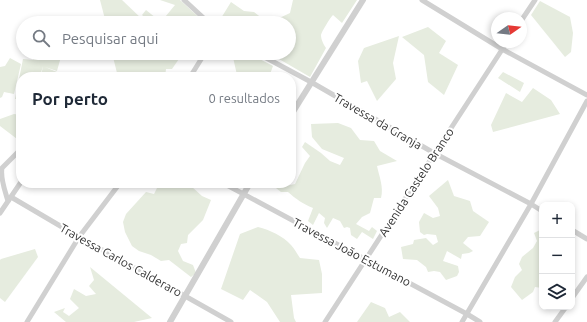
<!DOCTYPE html>
<html lang="pt">
<meta charset="utf-8">
<style>
:root{--surface:#fff;--page:#f6f6f7;--text:#1f2937;--muted:#747a83;--line:#e0e1e3}
body{margin:0;font-family:Ubuntu,sans-serif;background:var(--page);color:var(--text)}
.controls{position:absolute;right:12px;bottom:12px;display:grid;overflow:hidden;border-radius:8px;box-shadow:0 2px 6px #0003}
.controls button{width:36px;height:36px;display:grid;place-items:center;padding:0;border:0;border-bottom:1px solid var(--line);background:var(--surface);color:var(--text);font:20px sans-serif}
.compass{position:absolute;left:491px;top:12px;width:36px;height:36px;border-radius:50%;background:var(--surface);box-shadow:0 2px 6px #0003;rotate:76deg}
.list{margin:0;padding:0;list-style:none}
h2{display:flex;justify-content:space-between;align-items:center;height:52px;margin:0;padding:0 16px;font-size:17px}
h2 small{font-size:13px;font-weight:400;color:var(--muted)}
.icon{flex:none;width:22px;height:22px;fill:none;stroke:currentColor;stroke-width:2;stroke-linecap:round;stroke-linejoin:round}
.map{position:relative;flex:none;width:587px;height:322px;overflow:hidden}
.search{position:absolute;background:var(--surface);box-shadow:0 2px 6px #0003;left:16px;top:16px;width:280px;height:44px;display:flex;align-items:center;gap:10px;box-sizing:border-box;padding:0 14px;border-radius:22px;color:var(--muted);font-size:15px}
.panel{position:absolute;background:var(--surface);box-shadow:0 2px 6px #0003;left:16px;top:72px;width:280px;height:116px;border-radius:16px}
.map>svg:first-child{display:block}
.green{fill:#e6ecdf}
.lines{fill:none;stroke-linecap:round;stroke-linejoin:round}
.minor{stroke:#d0d0d0;stroke-width:5}
.tertiary{stroke:#d0d0d0;stroke-width:6}
.labels{text-anchor:middle;dominant-baseline:central;stroke-width:4;stroke-linejoin:round;paint-order:stroke}
.street-label{font-size:12px;fill:#333;stroke:#fff}
</style>
<div class="map">
<svg width="587" height="322" viewBox="0 0 587 322">
<rect width="100%" height="100%" fill="#fff"/>
<g class="green">
<polygon points="100,0 122,0 143,20 140,23 106,23"/>
<polygon points="160,0 180,0 205,23 146,23 148,20 142,15 146,10 161,22 175,5"/>
<path d="M293,0H357L342,23L333,15C330,18 322,31 321,35C321,40 324,45 326,48L310,77L279,59L266,53H289V23H218L231,2L244,11L254,12L263,19L273,21L290,13Z"/>
<polygon points="540,1 570,17 573,33 571,52 565,57 531,15"/>
<polygon points="428,27 446,41 439,53 458,65 444,95 428,82 424,55 402,37"/>
<polygon points="399,36 393,63 396,79 377,101 367,81 361,83 358,61 364,48"/>
<polygon points="33,53 62,53 57,71 45,67 57,72 55,77 35,77 35,76 41,76 43,66 40,76 34,75 33,77 21,77 21,99 15,99 23,59 33,60"/>
<polygon points="115,53 144,53 147,60 154,53 183,53 172,69 166,69 165,77 118,77 113,57"/>
<polygon points="232,53 248,53 273,66 269,77 236,77 237,75"/>
<polygon points="10,58 21,64 14,94 4,92 2,97 0,98 0,67 5,66"/>
<polygon points="503,72 524,83 520,92 498,78"/>
<polygon points="533,88 551,100 560,114 493,132 491,125 506,93 522,102"/>
<polygon points="14,114 21,115 21,142 0,126 0,119"/>
<path d="M338,123L351,128L360,140L374,141L380,151L397,161L377,166C379,176 384,187 381,198H374L370,213L362,217L356,224L369,231L372,227L377,231L373,239L362,232L357,239L351,235L350,228L347,227L344,228L340,221L333,218L327,228L324,223L325,218L319,213L313,225L308,221L313,208C303,204 296,199 288,192H281L276,188L295,184L305,163L310,156L302,147L305,142L321,153L330,161L340,165L344,158L322,149L312,137L311,124Z"/>
<polygon points="448,180 454,196 470,201 473,211 489,222 480,236 468,237 463,243 473,251 469,253 462,254 461,259 447,251 443,261 458,266 459,272 457,276 446,280 440,272 434,271 428,272 426,267 417,260 403,259 401,247 413,244 414,240 426,238 433,245 438,242 436,235 427,234 424,235 420,232 419,222 424,213 433,218 440,216 438,208 429,196"/>
<polygon points="153,183 185,183 192,187 202,196 211,200 203,220 188,235 187,243 181,244 178,251 183,261 193,265 196,273 191,277 169,260 161,261 151,255 139,251 132,246 125,232 123,222 126,214 146,192 154,194 157,188"/>
<path d="M258,227C270,230 283,236 291,245C295,249 297,254 300,258L319,260L322,274V293L291,295L294,318L296,322H280L267,302L250,290L243,300L221,289L240,234Z"/>
<polygon points="542,229 542,280 541,283 542,284 542,288 535,287 533,292 522,300 511,287 515,277 522,270 519,264 522,257 533,248 537,241 534,233"/>
<polygon points="35,249 38,257 5,302 0,298 0,260 1,259"/>
<polygon points="90,267 152,318 134,322 66,322 54,312 65,308 63,312 69,316 79,308 70,299 74,289 86,296 96,294 89,286 94,280"/>
<polygon points="371,302 385,308 389,317 400,312 410,322 357,322"/>
</g>
<g class="lines">
<g class="minor">
<polyline points="184,0 209,23"/>
<polyline points="422,0 502,49 587,95"/>
<polyline points="521,21 535,0"/>
<polyline points="257,53 311,82 434,153 531,204 542,211"/>
<polyline points="190,77 205,53"/>
<polyline points="223,183 467,314 480,322"/>
<polyline points="11,197 79,237 185,296 231,322"/>
<path d="M8,201C5,191 0,178 2,168L21,149"/>
<polyline points="0,213 21,182"/>
<polyline points="572,230 587,239"/>
<polyline points="572,298 587,277"/>
<polyline points="27,322 79,237 120,183"/>
<polyline points="325,322 507,42"/>
<polyline points="462,322 531,204 587,101"/>
<polyline points="555,322 566,307"/>
</g>
<g class="tertiary">
<polyline points="291,115 363,0"/>
<polyline points="170,322 250,183"/>
</g>
</g>
<g class="labels">
<g class="street-label">
<text transform="translate(378 121) rotate(30)">Travessa da Granja</text>
<text transform="translate(416 182) rotate(-57)">Avenida Castelo Branco</text>
<text transform="translate(352 252) rotate(28)">Travessa João Estumano</text>
<text transform="translate(121 260) rotate(29)">Travessa Carlos Calderaro</text>
</g>
</g>
</svg>
<div class="controls">
<button>+</button>
<button>−</button>
<button><svg class="icon" aria-label="layers" viewBox="0 0 24 24"><path d="M12 4l9 5-9 5-9-5zM3 14l9 5 9-5"/></svg></button>
</div>
<svg class="compass" viewBox="-18 -18 36 36"><path d="M0-13l5 13h-10z" fill="#e53935"/><path d="M0 13l5-13h-10z" fill="#747a83"/></svg>
<div class="search"><svg class="icon" aria-label="search" viewBox="0 0 24 24"><circle cx="10" cy="10" r="6"/><path d="M15 15l6 6"/></svg>Pesquisar aqui</div>
<section class="panel">
<h2>Por perto<small>0 resultados</small></h2>
<ul class="list">
</ul>
</section>
</div>
